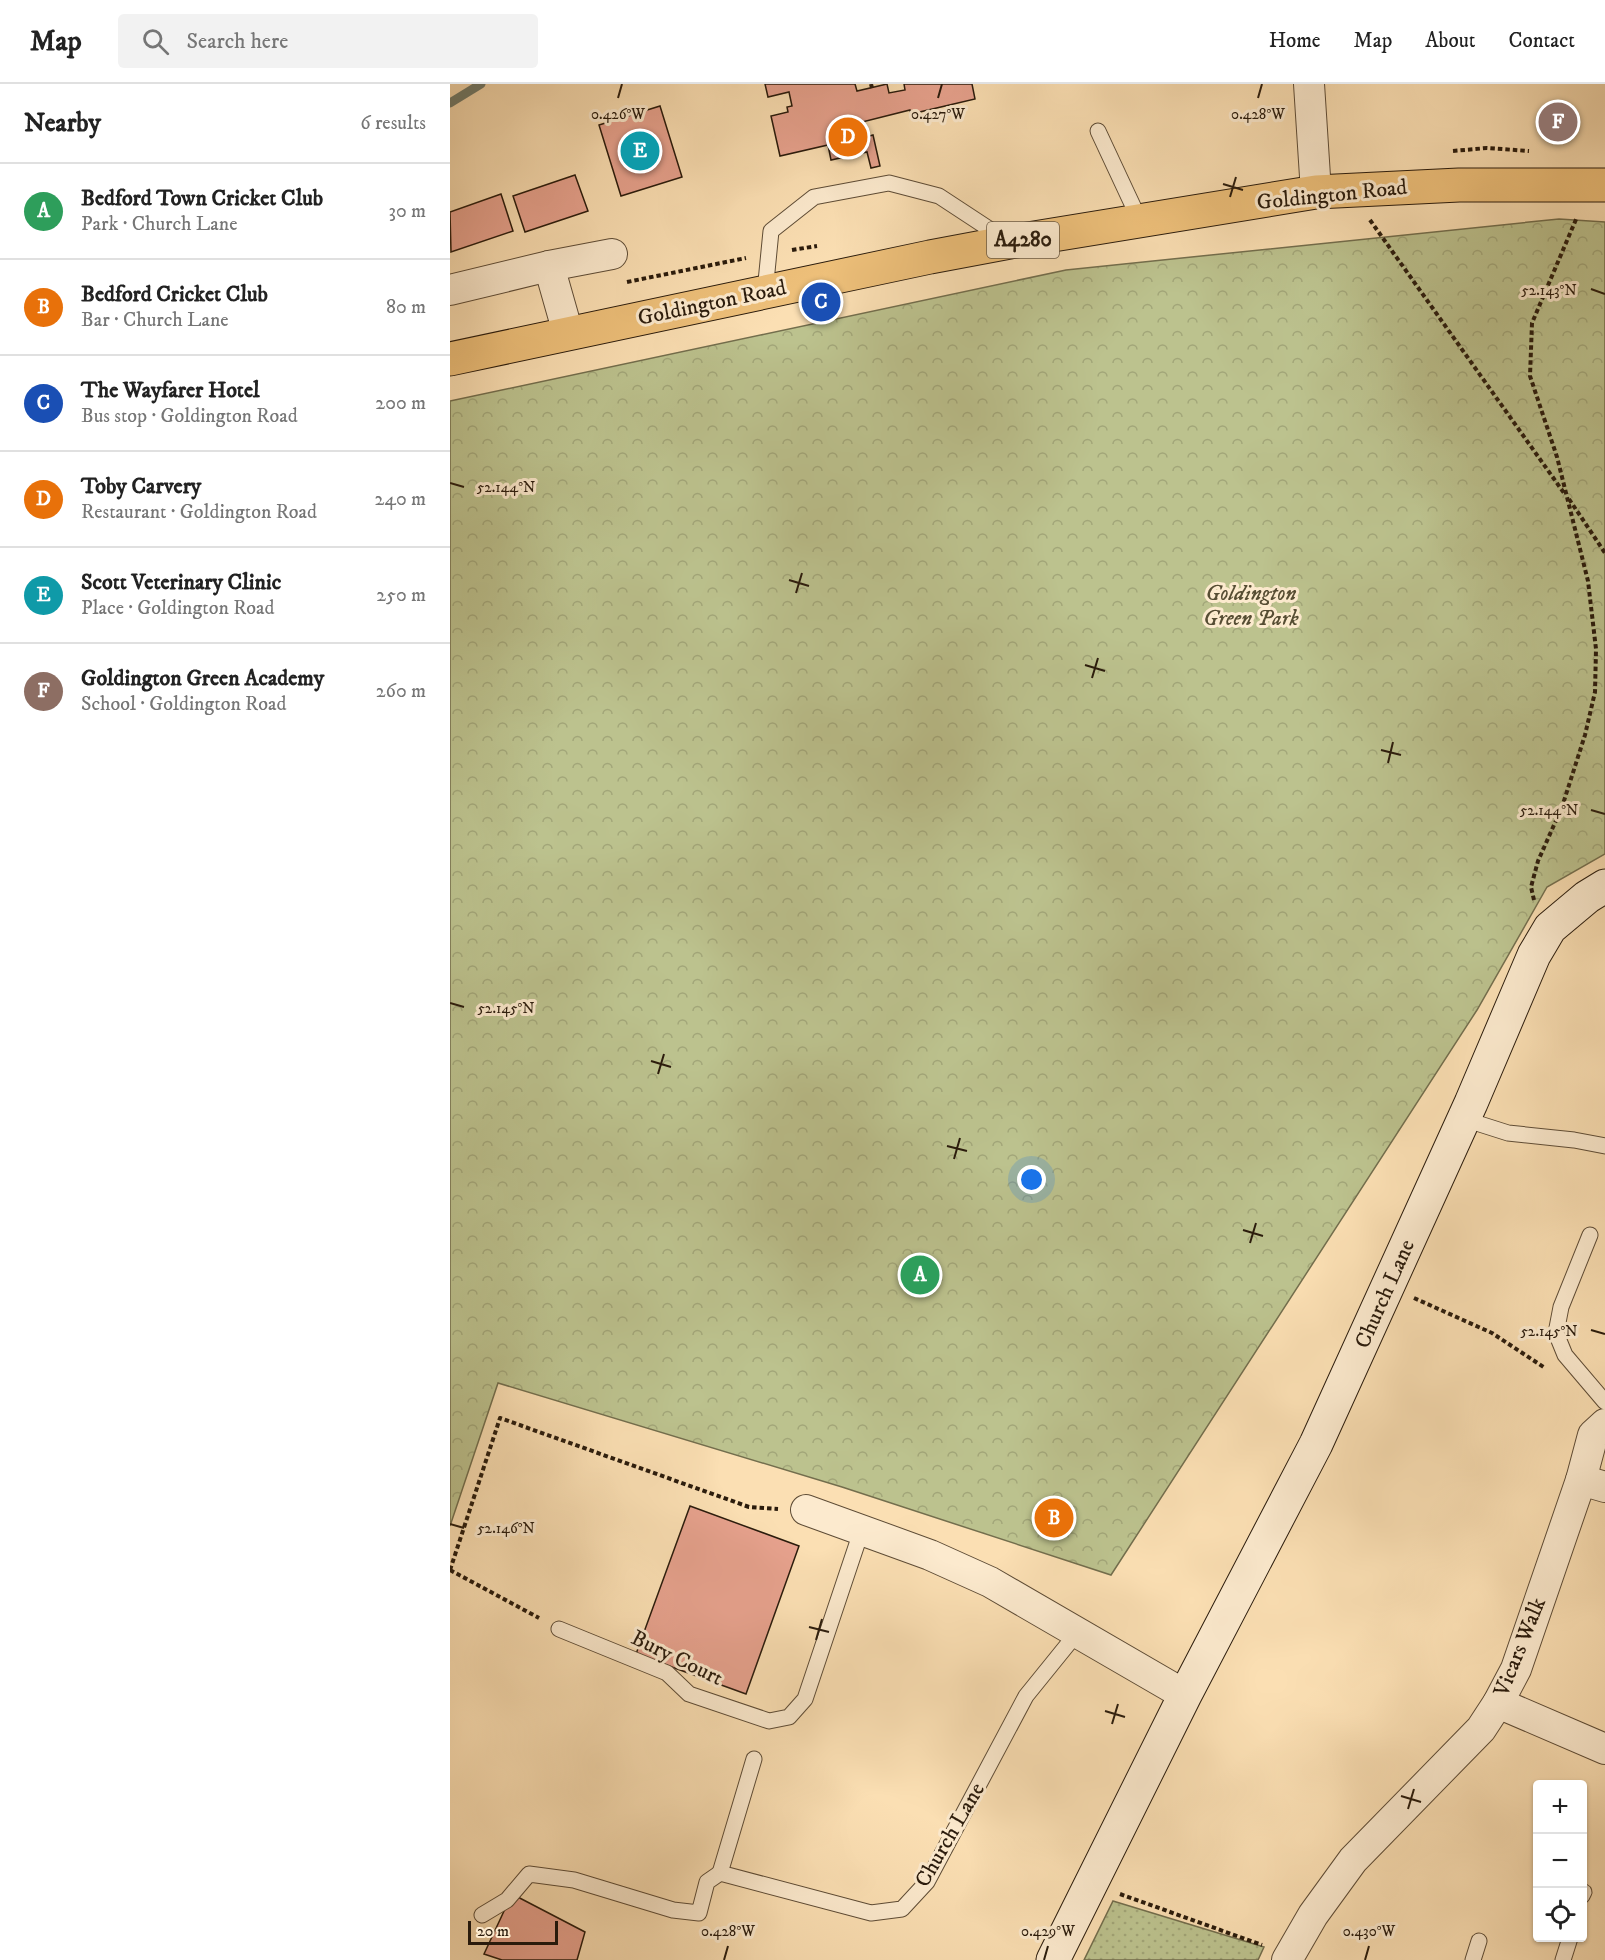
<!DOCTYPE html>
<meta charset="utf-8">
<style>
:root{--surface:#fff;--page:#f2f2f2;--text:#222;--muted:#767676;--line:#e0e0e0;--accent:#0f766e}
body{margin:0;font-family:"IM FELL DW Pica",serif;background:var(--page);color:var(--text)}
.controls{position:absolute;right:18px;bottom:18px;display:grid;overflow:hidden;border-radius:6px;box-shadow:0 2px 4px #0004}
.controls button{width:54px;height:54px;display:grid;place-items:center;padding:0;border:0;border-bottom:2px solid var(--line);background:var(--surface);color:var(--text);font:30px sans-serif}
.scale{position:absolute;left:18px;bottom:15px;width:90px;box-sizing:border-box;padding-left:6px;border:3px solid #2a1b0c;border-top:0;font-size:16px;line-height:21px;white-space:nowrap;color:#2a1b0c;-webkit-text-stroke:4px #fceace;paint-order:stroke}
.you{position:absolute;left:582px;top:1096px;width:21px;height:21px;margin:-15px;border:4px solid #fff;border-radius:50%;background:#1a73e8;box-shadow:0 0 0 9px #1a73e833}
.badge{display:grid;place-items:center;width:39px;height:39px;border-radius:50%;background:var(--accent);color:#fff;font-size:20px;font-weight:700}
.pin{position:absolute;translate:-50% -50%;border:3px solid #fff;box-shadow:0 2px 6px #0006}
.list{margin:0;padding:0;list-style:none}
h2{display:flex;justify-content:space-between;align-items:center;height:78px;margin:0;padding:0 24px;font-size:26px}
h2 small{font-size:20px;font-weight:400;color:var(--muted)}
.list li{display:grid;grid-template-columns:39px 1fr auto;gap:18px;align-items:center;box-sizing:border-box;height:96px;padding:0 24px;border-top:2px solid var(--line)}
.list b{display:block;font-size:22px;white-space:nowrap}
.list p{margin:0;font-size:20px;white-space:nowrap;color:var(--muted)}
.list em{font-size:20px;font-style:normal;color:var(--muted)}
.icon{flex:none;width:33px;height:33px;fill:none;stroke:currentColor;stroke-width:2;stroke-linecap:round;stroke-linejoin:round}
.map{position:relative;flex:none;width:1155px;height:1876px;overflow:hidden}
header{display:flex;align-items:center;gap:36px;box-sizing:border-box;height:84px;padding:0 30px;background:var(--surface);border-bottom:2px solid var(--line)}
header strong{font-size:28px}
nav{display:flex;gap:33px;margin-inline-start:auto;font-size:21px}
.search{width:420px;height:54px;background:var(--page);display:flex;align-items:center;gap:15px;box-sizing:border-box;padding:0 21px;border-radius:6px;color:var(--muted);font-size:22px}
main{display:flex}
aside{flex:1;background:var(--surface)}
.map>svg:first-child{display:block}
.grass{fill:url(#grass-dots);stroke:#736e4d;stroke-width:1.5}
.forest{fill:url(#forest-crowns);stroke:#736e4d;stroke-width:1.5}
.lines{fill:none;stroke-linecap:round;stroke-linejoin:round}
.stream{stroke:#707c6d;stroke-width:9}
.building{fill:#e7a28e;stroke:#2a1b0c;stroke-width:1.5}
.lane-casing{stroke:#5e4c36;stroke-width:17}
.street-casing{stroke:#5e4c36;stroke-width:32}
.secondary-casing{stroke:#2a1b0c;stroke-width:35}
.primary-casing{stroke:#2a1b0c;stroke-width:35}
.path{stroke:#2a1b0c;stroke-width:4;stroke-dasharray:4.5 3;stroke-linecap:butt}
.lane{stroke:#fceace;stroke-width:15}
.street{stroke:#fceace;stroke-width:30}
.secondary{stroke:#fceace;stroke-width:33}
.primary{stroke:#eec07a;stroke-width:33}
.ticks{fill:none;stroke:#2a1b0c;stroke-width:2}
.labels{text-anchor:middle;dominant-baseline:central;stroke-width:6;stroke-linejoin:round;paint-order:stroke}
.shield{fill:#fceace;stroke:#695946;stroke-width:1.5}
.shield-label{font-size:21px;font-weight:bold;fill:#2a1b0c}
.street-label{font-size:22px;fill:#2a1b0c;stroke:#fceace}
.park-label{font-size:22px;font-style:italic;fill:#564d33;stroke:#fceace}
.ticks-label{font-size:15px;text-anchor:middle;fill:#2a1b0c;stroke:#fceace;stroke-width:6;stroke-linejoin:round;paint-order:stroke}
</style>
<header>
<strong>Map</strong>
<div class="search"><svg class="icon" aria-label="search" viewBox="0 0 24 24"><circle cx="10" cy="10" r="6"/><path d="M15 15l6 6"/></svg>Search here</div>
<nav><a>Home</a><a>Map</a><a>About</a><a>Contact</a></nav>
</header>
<main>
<aside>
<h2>Nearby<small>6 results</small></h2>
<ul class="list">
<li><span class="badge" style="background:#2e9e5b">A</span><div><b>Bedford Town Cricket Club</b><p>Park · Church Lane</p></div><em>30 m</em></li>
<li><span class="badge" style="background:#e8710a">B</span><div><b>Bedford Cricket Club</b><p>Bar · Church Lane</p></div><em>80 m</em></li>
<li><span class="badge" style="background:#1a4fb4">C</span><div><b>The Wayfarer Hotel</b><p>Bus stop · Goldington Road</p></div><em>200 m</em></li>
<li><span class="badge" style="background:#e8710a">D</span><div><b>Toby Carvery</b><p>Restaurant · Goldington Road</p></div><em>240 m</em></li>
<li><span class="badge" style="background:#0f9aa8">E</span><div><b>Scott Veterinary Clinic</b><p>Place · Goldington Road</p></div><em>250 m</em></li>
<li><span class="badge" style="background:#8d6e63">F</span><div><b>Goldington Green Academy</b><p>School · Goldington Road</p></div><em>260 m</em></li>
</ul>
</aside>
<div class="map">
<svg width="1155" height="1876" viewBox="0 0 1155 1876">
<defs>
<pattern id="grass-dots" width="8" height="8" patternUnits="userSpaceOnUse" patternTransform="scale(1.5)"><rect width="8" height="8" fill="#bcc28e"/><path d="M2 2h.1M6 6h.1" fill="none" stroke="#a2a679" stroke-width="1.8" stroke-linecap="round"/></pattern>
<pattern id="forest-crowns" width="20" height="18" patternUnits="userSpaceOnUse" patternTransform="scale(1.5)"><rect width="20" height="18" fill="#bcc28e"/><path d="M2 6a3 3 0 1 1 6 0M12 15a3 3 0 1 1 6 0" fill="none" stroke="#a2a679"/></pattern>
</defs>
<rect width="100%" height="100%" fill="#fbdfb3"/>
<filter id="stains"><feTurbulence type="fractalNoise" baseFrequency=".00333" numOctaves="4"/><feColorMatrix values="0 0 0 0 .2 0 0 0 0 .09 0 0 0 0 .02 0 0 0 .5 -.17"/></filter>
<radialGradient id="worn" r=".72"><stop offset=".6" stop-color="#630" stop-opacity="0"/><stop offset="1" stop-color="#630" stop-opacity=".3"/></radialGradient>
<polygon class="grass" points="663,1817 814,1863 808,1876 634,1876"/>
<polygon class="forest" points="1109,135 1155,138 1155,770 1097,803 1027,926 661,1491 392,1403 48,1299 0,1442 0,317 616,186"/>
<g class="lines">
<polyline class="stream" points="0,19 31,0"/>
</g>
<g class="building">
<polygon points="315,0 405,0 407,7 437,0 439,9 455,6 454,0 522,0 525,15 461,30 460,26 412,38 416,53 423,51 430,82 421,84 417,68 381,76 378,61 330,72 321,32 338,28 337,23 342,22 339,8 318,13"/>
<polygon points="210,22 232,93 171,112 149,41"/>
<polygon points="125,91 138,127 75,148 63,112"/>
<polygon points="51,110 63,147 1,168 0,128"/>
<polygon points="240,1422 349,1462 296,1610 186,1570"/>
<polygon points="62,1810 135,1848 127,1876 52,1876 34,1870"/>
</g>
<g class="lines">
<defs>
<g id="lane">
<polyline points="648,47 690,137"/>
<polyline points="315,208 321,147 364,113 439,99 489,112 556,156"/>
<polyline points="1014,1035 1058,1049 1124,1056 1155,1062"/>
<polyline points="1140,1151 1111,1223 1106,1249 1115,1271 1155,1318"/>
<polyline points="109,1545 217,1589 239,1610 319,1637 339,1633 355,1615 412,1445"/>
<polyline points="304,1675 270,1789 421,1829 452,1825 477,1798 576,1612 627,1549"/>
<polyline points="1132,1812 1134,1808"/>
<polyline points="32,1831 57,1816 79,1790 124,1796 223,1826 249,1829 257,1798 270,1789"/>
<polyline points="1023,1876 1029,1857"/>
<polyline points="1113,1876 1120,1854"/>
</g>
<g id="street">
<polyline points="859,0 866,108"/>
<polyline points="99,182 118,249"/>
<polyline points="0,206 99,182 162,170"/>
<polyline points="1131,1396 1155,1403"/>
<polyline points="356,1426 480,1471 540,1498 735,1611"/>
<polyline points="1048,1619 1155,1665"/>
<polyline points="837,1876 863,1831 903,1776 1031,1645 1048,1619 1066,1585 1131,1396 1143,1351 1155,1340"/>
</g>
<polyline id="secondary" points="603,1876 735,1611 866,1360 1021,1019 1084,871 1100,844 1137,813 1155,802"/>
<polyline id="primary" points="0,275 480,173 560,158 866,108 1009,101 1155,101"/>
</defs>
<use href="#lane" class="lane-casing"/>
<use href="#street" class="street-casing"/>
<use href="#secondary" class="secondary-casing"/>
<use href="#primary" class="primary-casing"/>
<g class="path">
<polyline points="421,0 422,4"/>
<polyline points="1003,67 1037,64 1079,67"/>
<polyline points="920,136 1114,409"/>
<polyline points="342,166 367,162"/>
<polyline points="177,198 296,174"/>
<polyline points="1119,415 1155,469"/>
<polyline points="1084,816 1081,803 1088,777 1112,723 1135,651 1145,608 1146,565 1138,497 1107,373 1080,292 1082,239 1127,133"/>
<polyline points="964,1214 1042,1249 1095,1284"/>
<polyline points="0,1486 50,1334 299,1423 328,1425"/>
<polyline points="0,1486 89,1534"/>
<polyline points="670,1810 812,1861"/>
</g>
<use href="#lane" class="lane"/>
<use href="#street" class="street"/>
<use href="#secondary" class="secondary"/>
<use href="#primary" class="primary"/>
</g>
<path class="ticks" d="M168,14L172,0M488,14L492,0M808,14L812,0M773,100L793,106M780,113L786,93M1141,205L1155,210M0,399L14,403M339,496L359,502M346,509L352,489M635,581L655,587M642,594L648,574M931,666L951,671M938,679L943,658M1141,726L1155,730M0,919L14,923M201,977L221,983M208,990L214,970M497,1062L517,1067M504,1075L510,1054M793,1146L813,1152M800,1159L806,1139M1141,1246L1155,1250M0,1440L14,1444M359,1543L379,1548M366,1556L372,1535M655,1627L675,1633M662,1640L668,1620M951,1712L971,1718M958,1725L964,1705M274,1876L278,1862M594,1876L598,1862M915,1876L919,1862"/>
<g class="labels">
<rect class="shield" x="537" y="138" width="72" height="36" rx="4.5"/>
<g class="shield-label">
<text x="573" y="156">A4280</text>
</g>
<g class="street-label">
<text transform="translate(882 111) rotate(-6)">Goldington Road</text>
<text transform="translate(262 219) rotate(-12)">Goldington Road</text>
<text transform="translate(935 1210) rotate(-66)">Church Lane</text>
<text transform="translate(1070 1563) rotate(-68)">Vicars Walk</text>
<text transform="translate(227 1574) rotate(26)">Bury Court</text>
<text transform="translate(500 1751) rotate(-60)">Church Lane</text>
</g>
<g class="park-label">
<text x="801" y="509">Goldington<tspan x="801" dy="25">Green Park</tspan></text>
</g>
</g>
<g class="ticks-label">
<text x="168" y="35">0.426°W</text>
<text x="488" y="35">0.427°W</text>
<text x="808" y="35">0.428°W</text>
<text x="1099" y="211">52.143°N</text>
<text x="56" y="408">52.144°N</text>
<text x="1099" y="731">52.144°N</text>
<text x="56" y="929">52.145°N</text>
<text x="1099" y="1252">52.145°N</text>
<text x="56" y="1449">52.146°N</text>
<text x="278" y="1852">0.428°W</text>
<text x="598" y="1852">0.429°W</text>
<text x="919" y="1852">0.430°W</text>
</g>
<rect width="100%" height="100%" filter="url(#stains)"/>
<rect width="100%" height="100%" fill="url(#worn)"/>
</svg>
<div class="controls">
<button>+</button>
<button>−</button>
<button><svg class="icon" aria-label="locate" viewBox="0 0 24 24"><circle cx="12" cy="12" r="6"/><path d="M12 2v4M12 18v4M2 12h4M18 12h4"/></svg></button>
</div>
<div class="scale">20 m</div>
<div class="you"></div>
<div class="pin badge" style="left:470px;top:1191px;background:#2e9e5b">A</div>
<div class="pin badge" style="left:604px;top:1434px;background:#e8710a">B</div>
<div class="pin badge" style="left:371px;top:218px;background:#1a4fb4">C</div>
<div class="pin badge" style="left:398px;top:53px;background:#e8710a">D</div>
<div class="pin badge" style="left:190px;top:67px;background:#0f9aa8">E</div>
<div class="pin badge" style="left:1108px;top:38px;background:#8d6e63">F</div>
</div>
</main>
